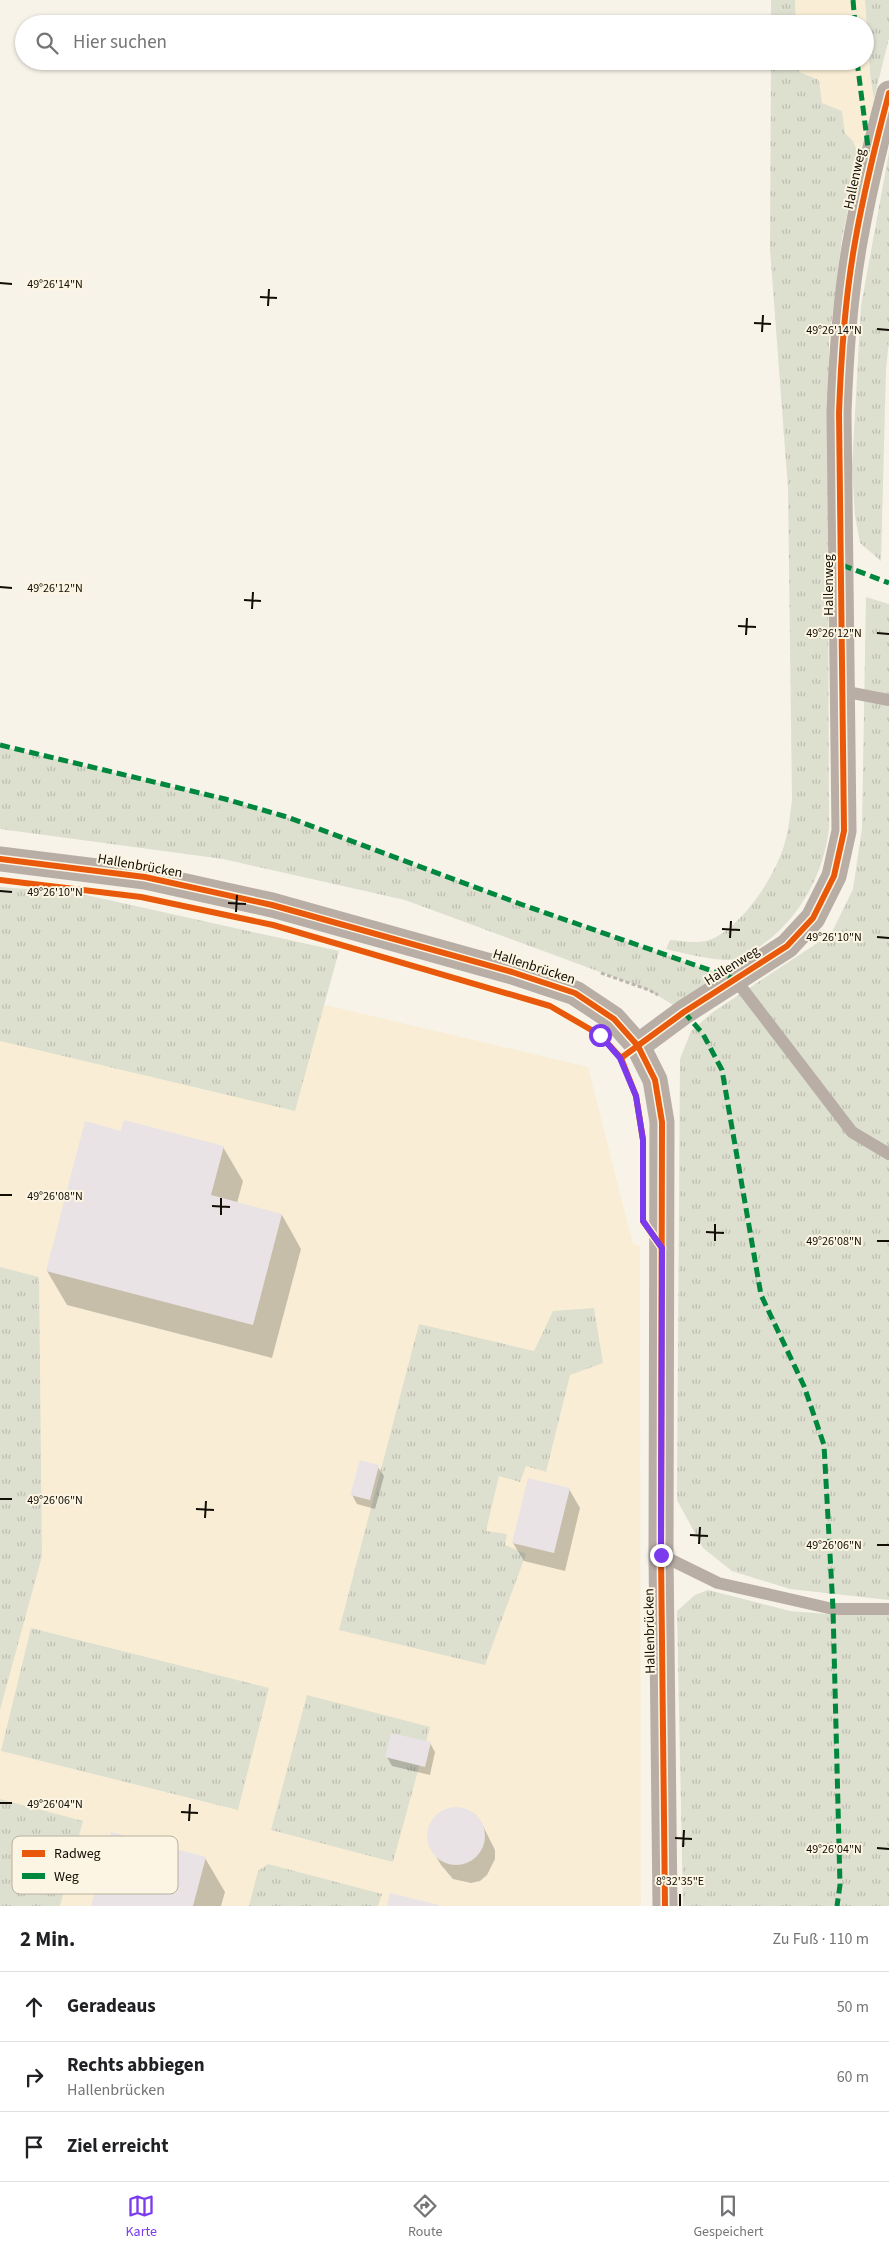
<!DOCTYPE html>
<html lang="de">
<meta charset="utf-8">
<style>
:root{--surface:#fff;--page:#f6f6f6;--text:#202124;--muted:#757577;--line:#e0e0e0;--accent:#7c3aed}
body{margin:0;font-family:"Source Sans 3",sans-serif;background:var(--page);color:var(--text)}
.stop{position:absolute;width:15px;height:15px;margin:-11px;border:4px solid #7c3aed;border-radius:50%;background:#fff}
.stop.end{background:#7c3aed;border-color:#fff;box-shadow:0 1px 5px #0008}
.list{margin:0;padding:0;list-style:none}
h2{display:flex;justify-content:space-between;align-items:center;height:65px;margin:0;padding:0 20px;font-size:21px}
h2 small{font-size:16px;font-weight:400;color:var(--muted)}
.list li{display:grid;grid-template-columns:32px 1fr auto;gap:15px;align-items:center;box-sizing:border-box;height:70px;padding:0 20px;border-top:1px solid var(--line)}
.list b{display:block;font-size:19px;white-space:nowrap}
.list p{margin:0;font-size:16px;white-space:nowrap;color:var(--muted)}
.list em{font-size:16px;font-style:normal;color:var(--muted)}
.icon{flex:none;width:28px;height:28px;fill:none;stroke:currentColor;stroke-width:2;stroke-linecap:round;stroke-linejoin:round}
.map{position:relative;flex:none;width:889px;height:1906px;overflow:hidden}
.search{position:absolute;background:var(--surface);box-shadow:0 1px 4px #0004;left:15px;right:15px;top:15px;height:55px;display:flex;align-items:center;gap:12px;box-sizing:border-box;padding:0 18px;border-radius:28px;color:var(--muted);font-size:19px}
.sheet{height:275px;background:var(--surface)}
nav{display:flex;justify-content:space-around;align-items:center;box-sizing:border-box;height:70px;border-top:1px solid var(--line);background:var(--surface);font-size:14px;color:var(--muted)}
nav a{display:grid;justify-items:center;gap:2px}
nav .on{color:var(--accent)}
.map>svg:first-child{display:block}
.built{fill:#f9eed5}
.grass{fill:url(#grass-tufts)}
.shadow{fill:#0003}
.building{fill:#e9e3e5}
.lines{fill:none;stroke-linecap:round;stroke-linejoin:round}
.path{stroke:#bbb5ad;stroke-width:3;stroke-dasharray:4 2.5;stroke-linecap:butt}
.service{stroke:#b8aea6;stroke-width:12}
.minor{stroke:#b8aea6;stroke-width:25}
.quiet{stroke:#00873e;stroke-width:5;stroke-dasharray:10 5;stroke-linecap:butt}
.cycleway-casing{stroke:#fdf5e3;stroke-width:9}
.cycleway{stroke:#e8590c;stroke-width:6}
.route{stroke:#7c3aed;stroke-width:6}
.ticks{fill:none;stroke:#120e05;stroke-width:2}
.labels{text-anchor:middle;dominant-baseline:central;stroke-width:4;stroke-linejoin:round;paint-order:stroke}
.street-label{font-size:14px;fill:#120e05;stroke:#fdf5e3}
.key{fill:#fdf5e3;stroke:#b6b0a0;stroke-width:1}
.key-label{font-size:14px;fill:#120e05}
.ticks-label{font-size:12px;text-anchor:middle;fill:#120e05;stroke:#fdf5e3;stroke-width:4;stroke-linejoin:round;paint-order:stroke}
</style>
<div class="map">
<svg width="889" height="1906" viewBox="0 0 889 1906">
<defs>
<pattern id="grass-tufts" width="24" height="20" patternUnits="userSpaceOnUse" patternTransform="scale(1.25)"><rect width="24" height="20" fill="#dddfcf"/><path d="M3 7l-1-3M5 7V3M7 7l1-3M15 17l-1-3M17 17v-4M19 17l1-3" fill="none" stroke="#bdbeb0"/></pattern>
</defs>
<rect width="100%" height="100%" fill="#f7f3e9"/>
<g class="built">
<polygon points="795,0 865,0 870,74 874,99 859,157 853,141 845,133 842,111 822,103 819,80 799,72 798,61 865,61 865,24 796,24"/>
<polygon points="0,965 330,1006 588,1067 633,1244 640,1246 641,1906 0,1906"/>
</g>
<g class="grass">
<polygon points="771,0 795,0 796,24 771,24"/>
<polygon points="865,0 889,0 889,38 874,99 870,74"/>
<path d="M771,61H798L799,72L819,80L822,103L842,111L845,133L853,141L859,157L842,238L829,341L828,562L829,828C824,876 796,925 754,950C749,952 743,958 737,959C721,963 683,953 666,949L670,940C682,941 698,944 709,940C741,929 777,874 785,842C789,828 790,814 792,800L788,489L770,249Z"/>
<polygon points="889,152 889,341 886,369 881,561 860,543 855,516 852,467 861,306"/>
<polygon points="866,597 889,604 889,1600 790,1589 732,1571 703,1548 677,1500 680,1059 691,1031 713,1012 831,934 853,889 862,828"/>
<polygon points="0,746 225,799 287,817 523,905 735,979 684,1012 649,990 405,900 223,859 0,829"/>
<polygon points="0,887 77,893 339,951 295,1111 0,1041"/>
<polygon points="0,1267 39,1277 42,1556 0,1710"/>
<polygon points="594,1308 603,1363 570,1375 546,1472 526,1466 520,1482 499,1476 486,1531 507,1534 505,1545 526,1554 485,1665 339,1630 419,1324 534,1351 553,1311"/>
<polygon points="708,1590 790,1611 839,1615 889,1612 889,1906 683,1906 677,1611 695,1595"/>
<polygon points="31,1628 269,1688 238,1810 1,1751"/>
<polygon points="307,1695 430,1727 393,1862 271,1830"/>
<polygon points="0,1799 83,1821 60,1906 0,1906"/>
<polygon points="268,1864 382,1894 378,1906 249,1906 258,1871"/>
</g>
<g class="shadow">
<polygon points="121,1132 223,1147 243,1181 237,1203 282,1215 301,1249 272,1358 67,1305 47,1271"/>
<polygon points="378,1467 384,1476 375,1509 357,1504 352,1495"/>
<polygon points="569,1489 580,1508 565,1571 524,1561 513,1543"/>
<polygon points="430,1743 435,1752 430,1775 392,1766 387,1757"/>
<polygon points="458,1808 475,1814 481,1822 495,1850 495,1859 487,1875 480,1881 471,1883 453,1879 441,1865 430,1846 428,1836 434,1819 440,1813"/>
<polygon points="205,1858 225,1892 221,1906 92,1906"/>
</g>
<g class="building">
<polygon points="124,1120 224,1146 211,1195 282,1214 253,1325 46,1271 85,1121 121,1131"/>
<polygon points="360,1460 379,1465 370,1500 350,1495"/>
<polygon points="528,1478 570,1488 554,1553 512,1543"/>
<polygon points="391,1733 431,1742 425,1767 385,1757"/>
<circle cx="456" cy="1836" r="29"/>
<polygon points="111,1832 206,1857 193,1906 91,1906"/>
<polygon points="390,1893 439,1905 439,1906 387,1906"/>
</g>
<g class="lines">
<polyline class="path" points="601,973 649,990 658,995"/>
<g class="service">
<polyline points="842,691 889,700"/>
<polyline points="735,979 852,1132 889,1154"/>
<polyline points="661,1555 718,1583 833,1609 889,1609"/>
</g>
<g class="minor">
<polyline points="0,859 145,877 272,905 512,972 575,993 614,1019 638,1046 655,1080 662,1122 661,1555 665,1906"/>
<path d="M638,1046L684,1012L787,946L813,918L834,876L844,831L839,413C841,356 845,298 855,242C864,191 876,142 889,93"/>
</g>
<g class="quiet">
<polyline points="853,0 855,24"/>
<polyline points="857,61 869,155"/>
<polyline points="842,565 889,583"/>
<polyline points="0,745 225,799 287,817 523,905 735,979"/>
<polyline points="684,1012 703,1034 722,1070 761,1295 804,1386 824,1445 833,1609 840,1885 837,1906"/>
</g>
<defs>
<g id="cycleway">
<polyline points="0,859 145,877 272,905 512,972 575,993 614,1019 638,1046 655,1080 662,1122 661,1555 665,1906"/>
<path d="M0,880L141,897L273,925L550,1006L600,1035L621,1058L684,1012L787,946L813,918L834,876L844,831L839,413C841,356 845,298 855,242C864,191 876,142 889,93"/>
<polyline points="621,1058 636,1096 643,1140 643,1221 662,1248"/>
</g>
</defs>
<use href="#cycleway" class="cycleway-casing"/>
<use href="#cycleway" class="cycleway"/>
</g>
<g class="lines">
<polyline class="route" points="600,1035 620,1058 636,1096 643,1140 643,1221 662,1248 661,1555"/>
</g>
<path class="ticks" d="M0,283L12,284M260,297L277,298M268,306L269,289M754,323L771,324M877,329L889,330M762,332L763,315M0,587L12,588M244,600L261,601M252,609L253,592M738,626L756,627M877,633L889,634M746,635L747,618M0,891L12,892M228,903L246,904M236,912L237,895M722,929L740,930M877,937L889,938M730,938L731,921M0,1195H12M212,1206L230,1207M221,1215V1198M706,1232L724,1233M715,1241V1224M877,1241H889M0,1499H12M196,1509L214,1510M205,1518L206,1501M690,1535L708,1536M699,1544L700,1527M877,1545H889M0,1803H12M181,1812L198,1813M189,1821L190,1804M675,1838L692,1839M683,1847L684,1830M877,1848L889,1849M680,1906V1894"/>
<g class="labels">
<g class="street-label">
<text transform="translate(855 179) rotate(-78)">Hallenweg</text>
<text transform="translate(829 585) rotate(-90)">Hallenweg</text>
<text transform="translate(140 866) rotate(10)">Hallenbrücken</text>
<text transform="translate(732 966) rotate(-32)">Hallenweg</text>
<text transform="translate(534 967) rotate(18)">Hallenbrücken</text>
<text transform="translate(650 1631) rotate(-91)">Hallenbrücken</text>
</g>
</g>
<rect x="12" y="1836" width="166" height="58" rx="8" class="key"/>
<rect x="22" y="1850" width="23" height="7" fill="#e8590c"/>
<rect x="22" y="1873" width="23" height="6" fill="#00873e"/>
<g class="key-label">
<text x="54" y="1858">Radweg</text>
<text x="54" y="1881">Weg</text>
</g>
<g class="ticks-label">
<text x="55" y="288">49°26'14"N</text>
<text x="834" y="334">49°26'14"N</text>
<text x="55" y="592">49°26'12"N</text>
<text x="834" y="637">49°26'12"N</text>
<text x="55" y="896">49°26'10"N</text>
<text x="834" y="941">49°26'10"N</text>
<text x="55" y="1200">49°26'08"N</text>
<text x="834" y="1245">49°26'08"N</text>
<text x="55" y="1504">49°26'06"N</text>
<text x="834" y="1549">49°26'06"N</text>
<text x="55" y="1808">49°26'04"N</text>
<text x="834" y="1853">49°26'04"N</text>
<text x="680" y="1885">8°32'35"E</text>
</g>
</svg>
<div class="stop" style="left:600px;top:1035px"></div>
<div class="stop end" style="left:661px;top:1555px"></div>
<div class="search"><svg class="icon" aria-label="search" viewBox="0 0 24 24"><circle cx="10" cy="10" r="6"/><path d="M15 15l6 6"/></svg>Hier suchen</div>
</div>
<section class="sheet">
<h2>2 Min.<small>Zu Fuß · 110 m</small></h2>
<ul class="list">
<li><svg class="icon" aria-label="ahead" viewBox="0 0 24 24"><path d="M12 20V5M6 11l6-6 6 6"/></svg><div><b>Geradeaus</b></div><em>50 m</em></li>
<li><svg class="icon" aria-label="right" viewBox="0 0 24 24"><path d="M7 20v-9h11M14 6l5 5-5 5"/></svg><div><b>Rechts abbiegen</b><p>Hallenbrücken</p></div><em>60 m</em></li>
<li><svg class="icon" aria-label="arrive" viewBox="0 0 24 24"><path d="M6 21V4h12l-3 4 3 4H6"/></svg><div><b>Ziel erreicht</b></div></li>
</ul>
</section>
<nav>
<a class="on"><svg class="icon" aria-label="map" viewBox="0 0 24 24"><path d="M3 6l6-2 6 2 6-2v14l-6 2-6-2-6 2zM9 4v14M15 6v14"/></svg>Karte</a>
<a><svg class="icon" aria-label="directions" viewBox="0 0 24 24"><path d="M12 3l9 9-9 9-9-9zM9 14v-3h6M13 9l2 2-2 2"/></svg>Route</a>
<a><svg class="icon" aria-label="saved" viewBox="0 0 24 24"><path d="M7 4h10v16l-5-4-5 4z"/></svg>Gespeichert</a>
</nav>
